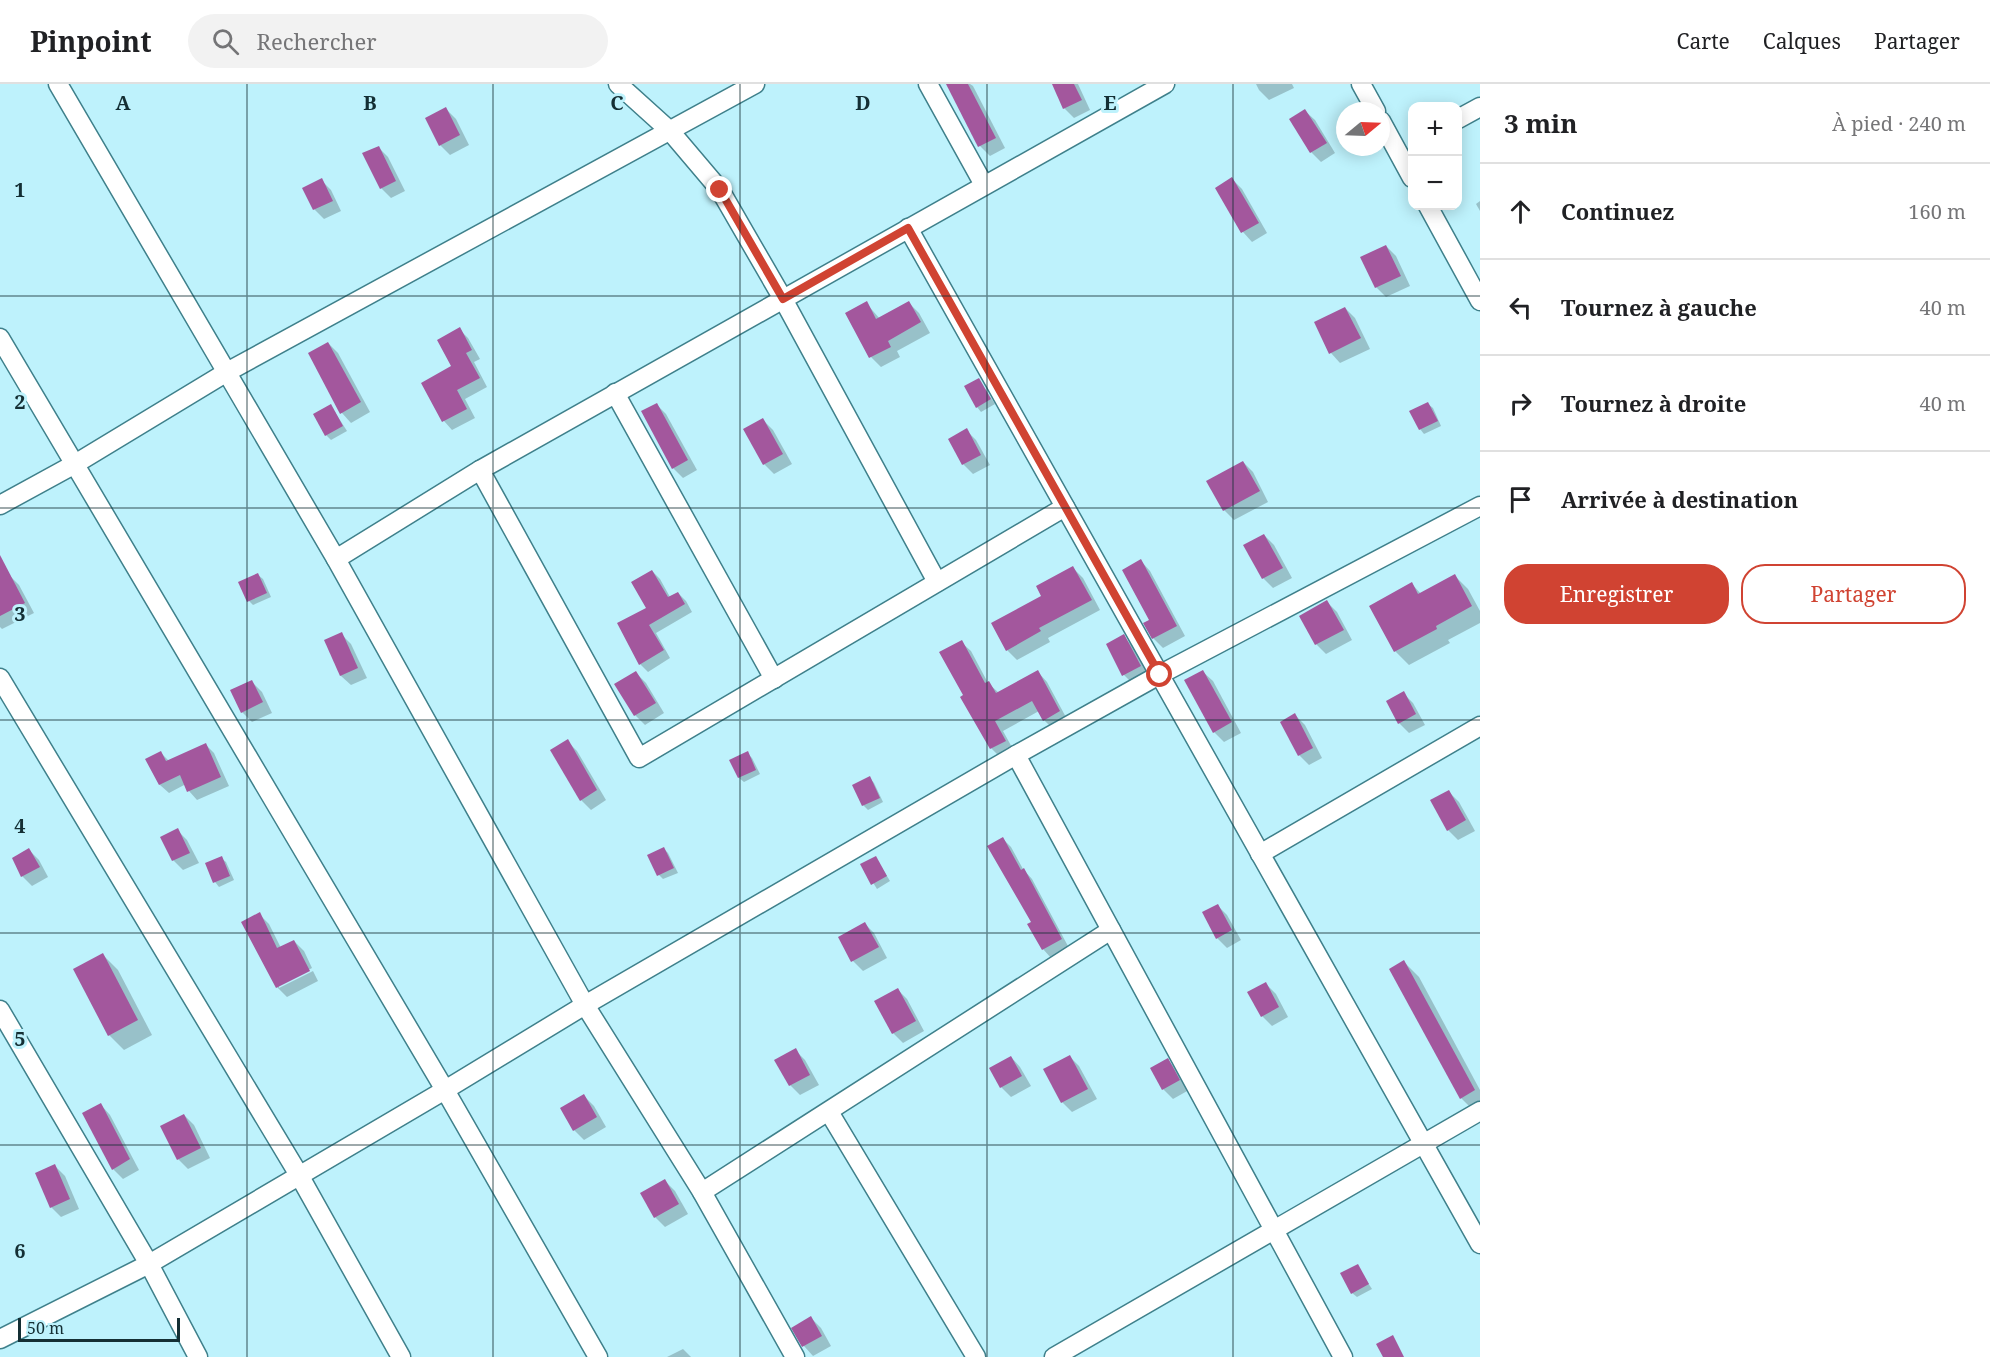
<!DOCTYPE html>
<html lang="fr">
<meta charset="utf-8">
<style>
:root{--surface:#fff;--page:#f2f2f2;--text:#202124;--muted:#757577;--line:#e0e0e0;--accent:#d04332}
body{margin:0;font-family:"Noto Serif",serif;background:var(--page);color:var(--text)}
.controls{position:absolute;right:18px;top:18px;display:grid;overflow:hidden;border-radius:12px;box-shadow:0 3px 15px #0003}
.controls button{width:54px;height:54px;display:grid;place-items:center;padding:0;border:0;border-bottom:2px solid var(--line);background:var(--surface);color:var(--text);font:30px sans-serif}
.compass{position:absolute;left:1336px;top:18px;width:54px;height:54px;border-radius:50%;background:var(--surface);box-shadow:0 3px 15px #0003;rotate:71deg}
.scale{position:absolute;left:18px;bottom:15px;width:162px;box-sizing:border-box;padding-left:6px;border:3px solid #142f34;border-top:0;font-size:16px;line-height:21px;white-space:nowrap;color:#142f34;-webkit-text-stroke:4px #bef2fc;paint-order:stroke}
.stop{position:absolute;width:18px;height:18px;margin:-14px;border:4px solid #d04332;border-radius:50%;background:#fff}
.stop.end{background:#d04332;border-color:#fff;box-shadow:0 2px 6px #0008}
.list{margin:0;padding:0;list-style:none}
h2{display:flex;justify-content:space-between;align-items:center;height:78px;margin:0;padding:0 24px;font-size:26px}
h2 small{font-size:20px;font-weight:400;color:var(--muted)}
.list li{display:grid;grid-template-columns:39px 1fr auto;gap:18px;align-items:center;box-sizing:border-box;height:96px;padding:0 24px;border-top:2px solid var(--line)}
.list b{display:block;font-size:22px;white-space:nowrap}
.list em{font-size:20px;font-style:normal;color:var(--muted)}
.actions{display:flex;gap:12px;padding:18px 24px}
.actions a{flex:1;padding:14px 0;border:2px solid var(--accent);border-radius:24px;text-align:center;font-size:21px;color:var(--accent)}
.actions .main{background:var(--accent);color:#fff}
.icon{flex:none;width:33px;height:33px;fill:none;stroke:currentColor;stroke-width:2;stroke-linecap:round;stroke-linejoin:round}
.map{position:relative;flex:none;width:1480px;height:1273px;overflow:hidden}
header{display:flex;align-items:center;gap:36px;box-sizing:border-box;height:84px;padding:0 30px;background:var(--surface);border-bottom:2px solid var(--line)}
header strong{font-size:28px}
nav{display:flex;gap:33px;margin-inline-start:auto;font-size:21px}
.search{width:420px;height:54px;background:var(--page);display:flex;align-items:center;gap:15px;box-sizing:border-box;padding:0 21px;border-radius:33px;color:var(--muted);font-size:22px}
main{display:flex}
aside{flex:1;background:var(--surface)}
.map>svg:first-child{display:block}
.shadow{fill:#0003}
.building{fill:#a3579d}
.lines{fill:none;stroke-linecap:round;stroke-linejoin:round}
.street-casing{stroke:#3f808b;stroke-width:21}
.street{stroke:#fff;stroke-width:18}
.route{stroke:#d04332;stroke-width:8}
.grid{fill:none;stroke:#142f34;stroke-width:1.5;stroke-opacity:0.55}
.grid-label{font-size:20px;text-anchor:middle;font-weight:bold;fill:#142f34;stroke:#bef2fc;stroke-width:6;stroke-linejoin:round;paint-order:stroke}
</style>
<header>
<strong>Pinpoint</strong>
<div class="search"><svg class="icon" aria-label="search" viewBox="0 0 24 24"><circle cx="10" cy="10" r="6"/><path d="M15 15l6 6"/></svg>Rechercher</div>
<nav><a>Carte</a><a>Calques</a><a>Partager</a></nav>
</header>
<main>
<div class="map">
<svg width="1480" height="1273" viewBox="0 0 1480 1273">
<rect width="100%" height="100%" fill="#bef2fc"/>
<g class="shadow">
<polygon points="947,0 970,0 973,2 1005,64 990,72 980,62"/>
<polygon points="1054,0 1078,0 1090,26 1074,34 1064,24"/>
<polygon points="1256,0 1292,0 1294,4 1269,16 1259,6"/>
<polygon points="446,25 456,35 469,61 450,71 440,61"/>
<polygon points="1305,27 1315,36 1335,69 1321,78 1311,68"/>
<polygon points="378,63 388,73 405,107 391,114 381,104"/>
<polygon points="1232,95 1242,105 1267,149 1252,158 1243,148"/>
<polygon points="321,96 331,106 341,127 324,135 314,125"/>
<polygon points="1480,117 1480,127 1476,120"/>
<polygon points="1386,162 1396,172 1410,202 1386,213 1376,203"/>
<polygon points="866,219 880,235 909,219 919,229 930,249 897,267 900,273 881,283 871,273 847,230"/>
<polygon points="1345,224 1355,234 1370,265 1340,279 1331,269"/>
<polygon points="459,245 468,254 480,275 474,278 487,303 465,315 475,334 452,346 444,337 423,299 453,282"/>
<polygon points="328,259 338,269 370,328 351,339 342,329"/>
<polygon points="979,295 995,320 981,328 977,323"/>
<polygon points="1428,320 1433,324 1441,342 1424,350 1420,345"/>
<polygon points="657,321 666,330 697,386 683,394 673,384"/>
<polygon points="331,322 347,347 331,356 326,351"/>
<polygon points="763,336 773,346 792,380 774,390 764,380"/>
<polygon points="966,346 976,356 990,381 973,390 963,380"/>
<polygon points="1243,378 1253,388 1268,418 1234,436 1224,426 1209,397"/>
<polygon points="1264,451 1274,461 1292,494 1273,504 1263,494 1246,462"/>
<polygon points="1141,477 1150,487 1185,552 1163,564 1153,554"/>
<polygon points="1073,484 1083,494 1100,526 1048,554 1050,558 1017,576 1007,566 1043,512"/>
<polygon points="652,487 660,495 670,513 678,509 686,517 692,528 656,549 670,574 648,588 640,580"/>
<polygon points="9,491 19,501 34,529 2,545 0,543 0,496"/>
<polygon points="258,491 263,495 271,513 253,521 249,517"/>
<polygon points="1455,492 1468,505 1480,527 1480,539 1448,556 1450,559 1409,581 1395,567 1371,522 1412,500 1421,510"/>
<polygon points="1327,518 1337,528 1352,556 1326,570 1316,560"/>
<polygon points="341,550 351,560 367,594 351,601 341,592"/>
<polygon points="1123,552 1133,562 1150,592 1134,601 1124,591"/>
<polygon points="961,558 971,567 988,599 999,609 1038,588 1047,598 1068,637 1053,645 1044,636 1039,627 1003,647 1014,667 1001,674 991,664 962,614 965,612"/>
<polygon points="1203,588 1213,597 1241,649 1224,658 1214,648"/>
<polygon points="636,589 646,599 664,629 645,641 635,631"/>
<polygon points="252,598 262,608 272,629 252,638 242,628"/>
<polygon points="1403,609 1413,619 1425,641 1409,649 1399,639"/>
<polygon points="1295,631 1305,641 1322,674 1309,681 1299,671"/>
<polygon points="567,657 577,667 606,716 591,726 581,716"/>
<polygon points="206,661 214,669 229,702 197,716 189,707 186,700 169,709 160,701 147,676 161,669 169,677"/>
<polygon points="747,669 752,674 760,690 744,698 739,694 731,677"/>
<polygon points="870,694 874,699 883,718 868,726 863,721"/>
<polygon points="1449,708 1459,718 1475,747 1458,756 1448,746"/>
<polygon points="177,746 187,756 199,779 183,786 173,776 162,754"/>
<polygon points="1003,755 1011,763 1023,785 1032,795 1069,864 1051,874 1043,865"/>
<polygon points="664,765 668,769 678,789 663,795 659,791"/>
<polygon points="29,766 39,776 48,793 32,802 22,792"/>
<polygon points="221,774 226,778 234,796 219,803 215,798"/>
<polygon points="876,774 890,797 877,805 862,781"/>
<polygon points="1217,821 1227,831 1241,856 1227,864 1217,854"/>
<polygon points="259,830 269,840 281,864 294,857 304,867 312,884 279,901 279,904 313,887 318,897 287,913 277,903"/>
<polygon points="865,840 874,849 887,874 863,887 853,877 840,853"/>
<polygon points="103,871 118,886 152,951 124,966 109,951"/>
<polygon points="1404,878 1419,893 1480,1006 1480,1027 1476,1029 1461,1014"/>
<polygon points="1266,900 1276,910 1288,933 1272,942 1262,932"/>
<polygon points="898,906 907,915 924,947 903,959 893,949"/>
<polygon points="795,966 805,976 819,1001 800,1011 790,1001"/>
<polygon points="1011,973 1020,983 1031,1002 1011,1013 1001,1003"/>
<polygon points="1070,973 1079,982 1097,1015 1072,1028 1062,1018"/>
<polygon points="1168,976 1177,986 1189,1006 1173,1015 1163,1005"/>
<polygon points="584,1012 594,1022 606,1043 584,1056 574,1046"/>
<polygon points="101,1021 110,1031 139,1086 123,1095 113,1085"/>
<polygon points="184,1031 194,1041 210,1074 188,1085 178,1075"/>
<polygon points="55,1082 65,1092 79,1125 61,1133 51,1123"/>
<polygon points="665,1097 675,1107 688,1130 665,1143 655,1133 642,1110"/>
<polygon points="1357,1182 1372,1205 1357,1213 1352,1209"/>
<polygon points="811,1234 821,1244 831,1262 813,1272 804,1262 793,1244"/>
<polygon points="683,1265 691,1273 667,1273"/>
</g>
<g class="building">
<polygon points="946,0 968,0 996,54 978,63"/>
<polygon points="1052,0 1074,0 1082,16 1063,25"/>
<polygon points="446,23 460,51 439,62 425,34"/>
<polygon points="1305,25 1327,59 1310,69 1289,35"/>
<polygon points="379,62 396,97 380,105 362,69"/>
<polygon points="1232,93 1259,139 1241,149 1215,104"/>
<polygon points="322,94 333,117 313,126 302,104"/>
<polygon points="1386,161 1401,192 1375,204 1360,173"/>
<polygon points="867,217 876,235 909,217 921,238 888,257 891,263 869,274 845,229"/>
<polygon points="1345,223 1361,254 1329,270 1314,238"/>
<polygon points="460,243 472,266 466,269 480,294 457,306 467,325 442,338 421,299 451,282 437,256"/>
<polygon points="328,258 361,318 340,330 308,269"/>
<polygon points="979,294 991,315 976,324 964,302"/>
<polygon points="1428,318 1438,337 1419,346 1409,327"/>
<polygon points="657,319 688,376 672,385 641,327"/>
<polygon points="331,320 343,342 325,352 313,330"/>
<polygon points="763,334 783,370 763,381 743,345"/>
<polygon points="967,344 981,371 962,381 948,355"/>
<polygon points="1243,377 1260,407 1223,427 1206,397"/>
<polygon points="1264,450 1283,484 1262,495 1243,461"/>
<polygon points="0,471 25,519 0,532"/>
<polygon points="1141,475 1177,542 1152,555 1143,539 1149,536 1122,486"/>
<polygon points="1073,482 1092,516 1039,544 1041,547 1006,567 991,539 1041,512 1036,502"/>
<polygon points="652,486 668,513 678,508 685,520 649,541 664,566 639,581 617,539 646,524 631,498"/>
<polygon points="258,489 267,509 247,518 238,498"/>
<polygon points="1455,490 1472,522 1436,542 1437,545 1394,568 1369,522 1412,498 1418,510"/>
<polygon points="1327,516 1344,546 1315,561 1299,532"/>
<polygon points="342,548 358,584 340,592 324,556"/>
<polygon points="1124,550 1141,582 1122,592 1106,560"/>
<polygon points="962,556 985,599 989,597 996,609 1038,586 1060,627 1043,637 1032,617 995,637 1006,657 990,665 960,613 963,611 939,568"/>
<polygon points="1203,586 1232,638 1213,649 1184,596"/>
<polygon points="636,587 656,619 634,632 614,600"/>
<polygon points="252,596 263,618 241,629 230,606"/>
<polygon points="1404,607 1416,630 1398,640 1386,617"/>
<polygon points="1295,629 1313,664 1298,672 1280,638"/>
<polygon points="568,655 597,706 580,717 550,666"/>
<polygon points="206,659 221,693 187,708 180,691 159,701 145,675 161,667 166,677"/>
<polygon points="748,667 756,686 738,694 729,676"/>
<polygon points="870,692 880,714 862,722 852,701"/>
<polygon points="1449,706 1466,736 1447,747 1430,716"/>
<polygon points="178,744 190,769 172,777 160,753"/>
<polygon points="1003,753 1021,786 1024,784 1062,855 1042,866 1027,840 1031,838 987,762"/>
<polygon points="664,763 674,784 657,792 647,771"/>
<polygon points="29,764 40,783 21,793 12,774"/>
<polygon points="222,772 230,792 213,799 205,779"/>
<polygon points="876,772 887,792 871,801 860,780"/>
<polygon points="1218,820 1232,846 1216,855 1202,828"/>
<polygon points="260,828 277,864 294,856 310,887 276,904 241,838"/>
<polygon points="865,838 879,863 851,878 838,853"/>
<polygon points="103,869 138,936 108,952 73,885"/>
<polygon points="1404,876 1475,1006 1460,1015 1389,885"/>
<polygon points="1266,898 1279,923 1261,933 1247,908"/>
<polygon points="898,904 916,937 892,950 874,917"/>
<polygon points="796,964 810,991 789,1002 774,976"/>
<polygon points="1070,971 1088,1005 1061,1019 1043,985"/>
<polygon points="1011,972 1022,992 1000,1004 989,984"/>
<polygon points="1168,974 1180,996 1162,1006 1150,984"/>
<polygon points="584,1010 597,1033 573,1047 560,1024"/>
<polygon points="101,1019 130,1075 112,1086 82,1029"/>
<polygon points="184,1030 201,1064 177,1076 160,1042"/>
<polygon points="55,1080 70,1115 50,1124 35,1089"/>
<polygon points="665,1095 679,1120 654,1134 640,1109"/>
<polygon points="1358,1180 1369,1200 1351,1210 1340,1189"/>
<polygon points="811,1232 822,1252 802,1263 791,1244"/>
<polygon points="1393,1251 1404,1273 1383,1273 1376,1260"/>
</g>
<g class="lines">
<defs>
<g id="street">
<polyline points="58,0 336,475 585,921 702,1108 795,1273"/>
<polyline points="618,0 670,47 720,106 783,215 937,498"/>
<polyline points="928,0 984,101"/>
<polyline points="1361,0 1376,27"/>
<polyline points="1458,35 1480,23"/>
<polyline points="1381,37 1412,94"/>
<polyline points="1428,122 1480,217"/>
<polyline points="908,144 1480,1160"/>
<polyline points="0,254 445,1006 598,1273"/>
<polyline points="615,309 774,595"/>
<polyline points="480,386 639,674 1065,423"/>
<polyline points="0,421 75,380 227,288 755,0"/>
<polyline points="336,475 480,386 1165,0"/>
<polyline points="0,594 299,1091 401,1273"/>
<polyline points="1016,671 1343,1273"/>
<polyline points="1260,770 1480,642"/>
<polyline points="0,926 149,1180 198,1273"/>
<polyline points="829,1028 976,1273"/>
<polyline points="702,1108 1111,846"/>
<polyline points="0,1255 149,1180 445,1006 585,921 1016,671 1159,591 1480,422"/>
<polyline points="1054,1273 1480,1027"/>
</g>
</defs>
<use href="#street" class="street-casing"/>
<use href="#street" class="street"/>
</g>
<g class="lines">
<polyline class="route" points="720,106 783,215 908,144 1160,591"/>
</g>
<path class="grid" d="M247,0V1273M493,0V1273M740,0V1273M987,0V1273M1233,0V1273M0,212H1480M0,424H1480M0,636H1480M0,849H1480M0,1061H1480"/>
<g class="grid-label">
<text x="123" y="26">A</text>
<text x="370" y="26">B</text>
<text x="617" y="26">C</text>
<text x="863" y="26">D</text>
<text x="1110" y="26">E</text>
<text x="20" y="113">1</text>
<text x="20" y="325">2</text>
<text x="20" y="537">3</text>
<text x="20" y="749">4</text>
<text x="20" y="962">5</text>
<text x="20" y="1174">6</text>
</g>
</svg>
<div class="controls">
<button>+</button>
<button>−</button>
</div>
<svg class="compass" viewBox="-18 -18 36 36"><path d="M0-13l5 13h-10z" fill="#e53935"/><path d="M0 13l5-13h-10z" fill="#757577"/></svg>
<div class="scale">50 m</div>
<div class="stop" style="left:1160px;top:591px"></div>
<div class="stop end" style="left:720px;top:106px"></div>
</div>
<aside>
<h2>3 min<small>À pied · 240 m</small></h2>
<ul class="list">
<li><svg class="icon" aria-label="ahead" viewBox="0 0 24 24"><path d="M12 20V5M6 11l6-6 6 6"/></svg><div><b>Continuez</b></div><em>160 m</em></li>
<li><svg class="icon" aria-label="left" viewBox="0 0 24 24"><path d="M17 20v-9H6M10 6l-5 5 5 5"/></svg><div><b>Tournez à gauche</b></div><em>40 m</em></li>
<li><svg class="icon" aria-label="right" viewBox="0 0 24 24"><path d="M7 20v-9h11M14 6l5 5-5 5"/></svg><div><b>Tournez à droite</b></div><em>40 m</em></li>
<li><svg class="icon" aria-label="arrive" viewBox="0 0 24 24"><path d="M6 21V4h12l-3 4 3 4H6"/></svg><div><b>Arrivée à destination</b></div></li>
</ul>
<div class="actions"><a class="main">Enregistrer</a><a>Partager</a></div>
</aside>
</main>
